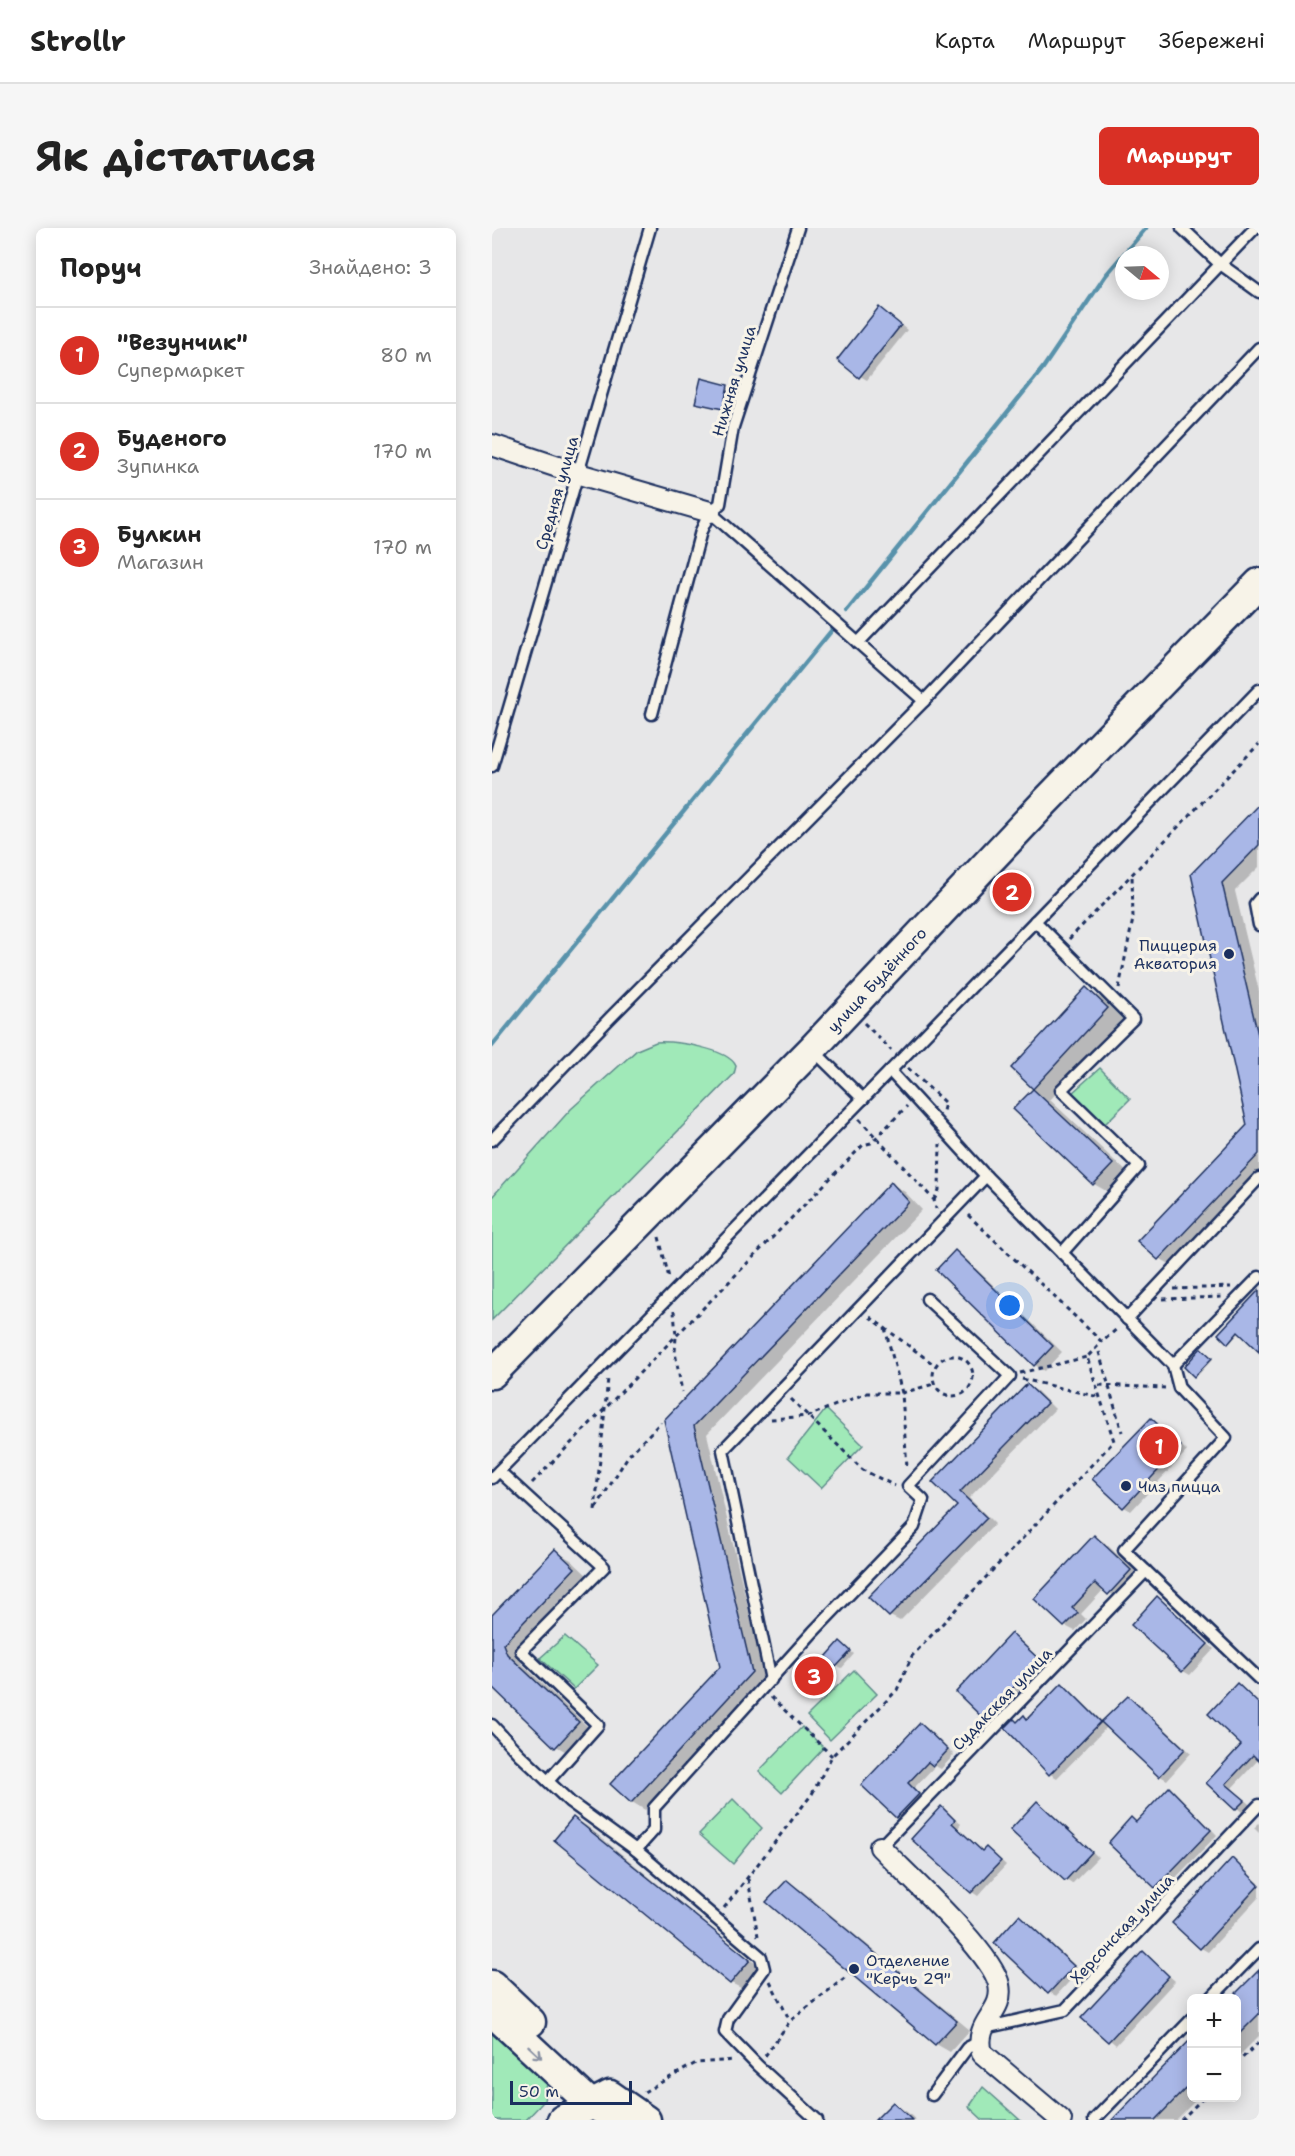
<!DOCTYPE html>
<html lang="uk">
<meta charset="utf-8">
<style>
:root{--surface:#fff;--page:#f6f6f6;--text:#222;--muted:#767676;--line:#e0e0e0;--accent:#d93025}
body{margin:0;font-family:"Shantell Sans",sans-serif;background:var(--page);color:var(--text)}
.controls{position:absolute;right:18px;bottom:18px;display:grid;overflow:hidden;border-radius:9px;box-shadow:0 3px 15px #0003}
.controls button{width:54px;height:54px;display:grid;place-items:center;padding:0;border:0;border-bottom:2px solid var(--line);background:var(--surface);color:var(--text);font:30px sans-serif}
.compass{position:absolute;left:623px;top:18px;width:54px;height:54px;border-radius:50%;background:var(--surface);box-shadow:0 3px 15px #0003;rotate:109deg}
.scale{position:absolute;left:18px;bottom:15px;width:122px;box-sizing:border-box;padding-left:6px;border:3px solid #1b2f5e;border-top:0;font-size:16px;line-height:21px;white-space:nowrap;color:#1b2f5e;-webkit-text-stroke:4px #f7f3e8;paint-order:stroke}
.you{position:absolute;left:518px;top:1078px;width:21px;height:21px;margin:-15px;border:4px solid #fff;border-radius:50%;background:#1a73e8;box-shadow:0 0 0 9px #1a73e833}
.badge{display:grid;place-items:center;width:39px;height:39px;border-radius:50%;background:var(--accent);color:#fff;font-size:20px;font-weight:700}
.pin{position:absolute;translate:-50% -50%;border:3px solid #fff;box-shadow:0 2px 6px #0006}
.list{margin:0;padding:0;list-style:none}
h2{display:flex;justify-content:space-between;align-items:center;height:78px;margin:0;padding:0 24px;font-size:26px}
h2 small{font-size:20px;font-weight:400;color:var(--muted)}
.list li{display:grid;grid-template-columns:39px 1fr auto;gap:18px;align-items:center;box-sizing:border-box;height:96px;padding:0 24px;border-top:2px solid var(--line)}
.list b{display:block;font-size:22px;white-space:nowrap}
.list p{margin:0;font-size:20px;white-space:nowrap;color:var(--muted)}
.list em{font-size:20px;font-style:normal;color:var(--muted)}
.map{position:relative;flex:none;width:767px;height:1892px;overflow:hidden;border-radius:9px}
header{display:flex;align-items:center;gap:36px;box-sizing:border-box;height:84px;padding:0 30px;background:var(--surface);border-bottom:2px solid var(--line)}
header strong{font-size:28px}
nav{display:flex;gap:33px;margin-inline-start:auto;font-size:21px}
.intro{display:flex;align-items:center;justify-content:space-between;box-sizing:border-box;height:144px;padding:0 36px}
h1{margin:0;font-size:42px}
.button{padding:15px 27px;border-radius:9px;background:var(--accent);color:#fff;font-size:21px;font-weight:700}
main{display:flex;gap:36px;padding:0 36px}
aside{flex:1;background:var(--surface);border-radius:9px;box-shadow:0 3px 15px #0003}
.map>svg:first-child{display:block}
.green{fill:#a0e9b8;stroke:#5e8c8b;stroke-width:1.5}
.shadow{fill:#0003}
.lines{fill:none;stroke-linecap:round;stroke-linejoin:round}
.stream{stroke:#5992ab;stroke-width:4.5}
.building{fill:#a9b7e7;stroke:#1b2f5e;stroke-width:1.5}
.lane-casing{stroke:#1b2f5e;stroke-width:15}
.street-casing{stroke:#1b2f5e;stroke-width:24}
.secondary-casing{stroke:#1b2f5e;stroke-width:33}
.path{stroke:#1b2f5e;stroke-width:3;stroke-dasharray:4.5 4.5;stroke-linecap:butt}
.lane{stroke:#f7f3e8;stroke-width:10}
.street{stroke:#f7f3e8;stroke-width:20}
.secondary{stroke:#f7f3e8;stroke-width:28}
.oneway{stroke:#8991a3}
.poi-dot{fill:#1b2f5e;stroke:#f7f3e8;stroke-width:2}
.labels{text-anchor:middle;dominant-baseline:central;stroke-width:6;stroke-linejoin:round;paint-order:stroke}
.street-label{font-size:16px;fill:#1b2f5e;stroke:#f7f3e8}
.poi-label{font-size:16px;fill:#1b2f5e;stroke:#f7f3e8;text-anchor:start}
</style>
<header>
<strong>Strollr</strong>
<nav><a>Карта</a><a>Маршрут</a><a>Збережені</a></nav>
</header>
<div class="intro"><h1>Як дістатися</h1><a class="button">Маршрут</a></div>
<main>
<aside>
<h2>Поруч<small>Знайдено: 3</small></h2>
<ul class="list">
<li><span class="badge">1</span><div><b>&quot;Везунчик&quot;</b><p>Супермаркет</p></div><em>80 m</em></li>
<li><span class="badge">2</span><div><b>Буденого</b><p>Зупинка</p></div><em>170 m</em></li>
<li><span class="badge">3</span><div><b>Булкин</b><p>Магазин</p></div><em>170 m</em></li>
</ul>
</aside>
<div class="map">
<svg width="767" height="1892" viewBox="0 0 767 1892">
<rect width="100%" height="100%" fill="#e7e7e8"/>
<filter id="ink" filterUnits="userSpaceOnUse"><feTurbulence type="fractalNoise" baseFrequency=".0167" numOctaves="2"/><feDisplacementMap in="SourceGraphic" scale="12" xChannelSelector="R" yChannelSelector="G"/><feConvolveMatrix kernelMatrix="1 2 1 2 8 2 1 2 1" color-interpolation-filters="sRGB"/></filter>
<g filter="url(#ink)">
<g class="green">
<path d="M164,814C182,813 236,820 244,838L242,846L0,1092V969L79,881L145,822Z"/>
<polygon points="608,840 638,871 613,896 580,865"/>
<polygon points="334,1181 371,1217 329,1260 296,1229"/>
<polygon points="73,1408 106,1437 82,1461 48,1430"/>
<polygon points="362,1442 385,1466 338,1512 315,1488"/>
<polygon points="310,1499 332,1520 290,1565 267,1543"/>
<polygon points="241,1571 270,1600 241,1636 207,1606"/>
<polygon points="0,1806 55,1855 52,1873 34,1892 0,1892"/>
<polygon points="491,1859 528,1892 491,1892 477,1879"/>
</g>
<g class="shadow">
<polygon points="394,85 415,102 375,152 368,148"/>
<polygon points="210,152 240,161 235,182 205,174"/>
<polygon points="767,578 767,639 743,663 767,763 767,948 681,1038 667,1030 756,897 701,647"/>
<polygon points="594,761 613,772 634,792 558,872 639,948 621,967 602,956 523,881 543,861 521,840"/>
<polygon points="400,956 413,964 430,982 215,1206 273,1452 153,1582 140,1574 229,1439 173,1193"/>
<polygon points="464,1024 473,1030 570,1124 552,1143 543,1137"/>
<polygon points="767,1064 767,1122 748,1104 738,1115 728,1106"/>
<polygon points="711,1123 721,1131 705,1148 703,1147"/>
<polygon points="536,1158 545,1163 563,1181 477,1270 503,1296 408,1393 398,1388 378,1368 467,1278 442,1254"/>
<polygon points="659,1191 666,1195 695,1223 639,1283 632,1279"/>
<polygon points="603,1309 612,1314 648,1348 627,1371 612,1361 589,1386 594,1391 583,1403 573,1398 545,1371"/>
<polygon points="63,1323 79,1332 98,1350 26,1426 30,1436 101,1504 80,1527 64,1518 0,1457 0,1389"/>
<polygon points="665,1370 672,1374 722,1421 698,1447 691,1443 641,1397"/>
<polygon points="520,1407 527,1411 557,1440 545,1452 540,1450 512,1480 517,1485 503,1497 496,1493"/>
<polygon points="348,1415 362,1426 350,1440 345,1438"/>
<polygon points="570,1457 577,1461 611,1494 636,1469 643,1473 699,1525 675,1552 668,1548 616,1498 565,1550 558,1546 526,1495 532,1489 536,1492"/>
<polygon points="745,1457 767,1475 767,1531 740,1560 758,1577 751,1585 716,1555 751,1517"/>
<polygon points="428,1496 435,1500 462,1527 449,1541 443,1538 422,1560 433,1571 412,1593 405,1589 371,1557"/>
<polygon points="678,1561 684,1565 725,1607 671,1663 664,1659 618,1615 640,1591 646,1595"/>
<polygon points="545,1574 552,1578 606,1629 580,1656 574,1652"/>
<polygon points="449,1580 469,1596 466,1600 491,1623 494,1621 501,1625 514,1637 486,1668 480,1664"/>
<polygon points="81,1590 95,1598 270,1741 253,1762 239,1755 64,1612"/>
<polygon points="767,1595 767,1605 762,1600"/>
<polygon points="740,1632 767,1655 767,1669 716,1724 709,1720"/>
<polygon points="295,1654 309,1662 478,1802 458,1824 444,1816"/>
<polygon points="528,1689 535,1693 588,1742 564,1768 557,1764"/>
<polygon points="651,1725 683,1753 624,1817 591,1790"/>
<polygon points="767,1744 767,1808 744,1831 744,1770 741,1770"/>
<polygon points="700,1813 700,1870 706,1870 684,1892 633,1892 628,1886"/>
<polygon points="401,1875 415,1884 424,1892 385,1892"/>
</g>
<g class="lines">
<g class="stream">
<polyline points="355,383 551,140 614,47 654,0"/>
<polyline points="0,818 340,402"/>
</g>
</g>
<g class="building">
<polygon points="387,79 409,97 367,150 345,132"/>
<polygon points="209,150 236,157 231,181 203,175"/>
<polygon points="767,576 767,617 730,655 767,811 767,926 666,1032 645,1013 755,897 699,646"/>
<polygon points="594,759 616,780 541,861 519,840"/>
<polygon points="541,861 621,936 601,957 521,881"/>
<polygon points="399,954 417,974 202,1198 260,1444 139,1575 118,1556 228,1439 172,1192"/>
<polygon points="463,1022 561,1118 542,1138 444,1042"/>
<polygon points="767,1062 767,1124 746,1104 736,1116 726,1106"/>
<polygon points="709,1120 720,1130 702,1149 692,1139"/>
<polygon points="535,1156 555,1175 468,1264 495,1290 397,1389 376,1369 465,1278 440,1254"/>
<polygon points="659,1190 689,1218 631,1280 600,1251"/>
<polygon points="602,1307 639,1342 616,1367 603,1355 580,1380 586,1385 572,1399 542,1371"/>
<polygon points="63,1321 83,1340 11,1416 15,1426 87,1494 63,1520 0,1459 0,1387"/>
<polygon points="665,1368 716,1416 690,1444 639,1397"/>
<polygon points="519,1405 551,1435 537,1450 534,1446 506,1476 511,1481 495,1494 464,1464"/>
<polygon points="348,1413 359,1423 344,1439 334,1429"/>
<polygon points="570,1455 609,1494 557,1547 513,1500 522,1491 525,1494 532,1487 535,1491"/>
<polygon points="745,1455 767,1476 767,1533 761,1527 734,1556 753,1572 743,1582 714,1555 749,1517 716,1486"/>
<polygon points="636,1468 693,1521 667,1549 609,1494"/>
<polygon points="428,1495 456,1522 441,1538 436,1534 416,1555 427,1566 404,1590 369,1557"/>
<polygon points="677,1559 719,1602 663,1660 616,1615 639,1589 644,1594"/>
<polygon points="545,1573 600,1624 573,1653 518,1602"/>
<polygon points="449,1578 463,1592 460,1595 490,1623 494,1619 509,1633 479,1665 419,1611"/>
<polygon points="81,1589 258,1732 238,1756 62,1612"/>
<polygon points="740,1630 767,1657 708,1721 680,1695"/>
<polygon points="295,1652 465,1793 443,1817 274,1674"/>
<polygon points="527,1687 582,1738 556,1766 502,1715"/>
<polygon points="651,1723 677,1748 616,1814 589,1790"/>
<polygon points="767,1742 767,1786 744,1809 744,1765"/>
<polygon points="699,1811 699,1855 663,1892 620,1892"/>
<polygon points="401,1874 420,1892 383,1892"/>
</g>
<g class="lines">
<defs>
<g id="lane">
<polyline points="690,0 727,35 767,64"/>
<polyline points="218,284 432,473"/>
<polyline points="366,415 763,0"/>
<polyline points="160,486 209,303 218,284 228,276 241,199 306,0"/>
<polyline points="0,538 158,0"/>
<polyline points="767,671 763,676 767,697"/>
<polyline points="543,693 641,791 569,862 647,938 570,1025"/>
<polyline points="320,821 371,871"/>
<polyline points="398,843 494,948 681,1137 687,1160 734,1210 632,1322 767,1451"/>
<polyline points="0,912 118,790 432,473 767,120"/>
<polyline points="635,1091 767,950"/>
<polyline points="681,1137 767,1049"/>
<polyline points="7,1243 112,1339 29,1423 106,1497 56,1553"/>
<polyline points="0,1250 398,843 767,462"/>
<polyline points="279,1452 231,1222 494,948"/>
<polyline points="0,1497 27,1526 78,1574 144,1622 269,1729 272,1741 236,1791 233,1804 266,1838 325,1892"/>
<polyline points="388,1619 654,1343"/>
<polyline points="144,1622 162,1602 162,1580 321,1404 422,1299 431,1272 416,1258 518,1148 435,1071"/>
<polyline points="719,1770 767,1721"/>
<polyline points="492,1800 573,1782 767,1577"/>
<polyline points="440,1867 475,1820 487,1814"/>
<polyline points="602,1892 700,1791"/>
</g>
<g id="street">
<polyline points="0,217 87,246 218,284"/>
<path d="M388,1619C414,1646 501,1725 507,1757C513,1785 481,1793 490,1825L569,1892"/>
</g>
<g id="secondary">
<polyline points="0,1146 320,821 553,574 767,355"/>
<polyline points="0,1757 39,1794"/>
<polyline points="0,1784 99,1876 130,1892"/>
<polyline points="70,1892 118,1867 154,1892"/>
</g>
</defs>
<use href="#lane" class="lane-casing"/>
<use href="#street" class="street-casing"/>
<use href="#secondary" class="secondary-casing"/>
<g class="path">
<polyline points="577,711 767,516"/>
<polyline points="627,760 641,691 640,646"/>
<polyline points="372,795 399,822"/>
<polyline points="416,840 453,875 451,883"/>
<polyline points="367,891 442,972 444,981"/>
<polyline points="442,972 447,962 448,916"/>
<polyline points="476,987 610,1114 626,1100"/>
<polyline points="167,1009 177,1050"/>
<polyline points="682,1061 739,1059"/>
<polyline points="671,1071 731,1069"/>
<polyline points="182,1083 184,1108 183,1124 190,1164"/>
<polyline points="378,1089 444,1138"/>
<polyline points="393,1100 410,1165 415,1240"/>
<polyline points="607,1124 630,1204"/>
<circle cx="461" cy="1148" r="20"/>
<polyline points="528,1145 595,1129"/>
<polyline points="530,1151 607,1169"/>
<polyline points="607,1157 673,1160"/>
<polyline points="299,1171 371,1242 403,1258"/>
<polyline points="279,1191 316,1188 375,1165 410,1165 442,1156"/>
<polyline points="40,1255 371,917 379,915 415,878"/>
<polyline points="104,1280 136,1228 169,1194"/>
<polyline points="103,1282 116,1150"/>
<polyline points="279,1469 340,1528"/>
<polyline points="256,1651 266,1708"/>
<polyline points="232,1680 320,1566 340,1528 405,1462 420,1428 622,1213 595,1129 610,1114"/>
<polyline points="278,1753 298,1793"/>
<polyline points="273,1828 298,1793 355,1748"/>
<polyline points="744,1836 767,1814"/>
<polyline points="152,1864 204,1835 243,1832"/>
<polyline points="689,1892 711,1870"/>
</g>
<use href="#lane" class="lane"/>
<use href="#street" class="street"/>
<use href="#secondary" class="secondary"/>
</g>
<defs><path id="oneway-shaft" d="M-6 0H5M1.5-3L5.5 0L1.5 3" fill="none" stroke-width="1.6" stroke-linecap="round" stroke-linejoin="round" transform="scale(1.5)"/></defs>
<use class="oneway" href="#oneway-shaft" transform="translate(43 1824) rotate(43)"/>
</g>
<g class="poi-dot">
<circle cx="737" cy="726" r="6"/>
<circle cx="634" cy="1258" r="6"/>
<circle cx="362" cy="1741" r="6"/>
</g>
<g class="labels">
<g class="street-label">
<text transform="translate(242 153) rotate(-73)">Нижняя улица</text>
<text transform="translate(65 265) rotate(-74)">Средняя улица</text>
<text transform="translate(385 752) rotate(-47)">улица Будённого</text>
<text transform="translate(510 1471) rotate(-46)">Судакская улица</text>
<text transform="translate(630 1701) rotate(-47)">Херсонская улица</text>
</g>
<g class="poi-label">
<text x="725" y="717" text-anchor="end">Пиццерия<tspan x="725" dy="18">Акватория</tspan></text>
<text x="646" y="1258">Чиз пицца</text>
<text x="374" y="1732">Отделение<tspan x="374" dy="18">"Керчь 29"</tspan></text>
</g>
</g>
</svg>
<div class="controls">
<button>+</button>
<button>−</button>
</div>
<svg class="compass" viewBox="-18 -18 36 36"><path d="M0-13l5 13h-10z" fill="#e53935"/><path d="M0 13l5-13h-10z" fill="#767676"/></svg>
<div class="scale">50 m</div>
<div class="you"></div>
<div class="pin badge" style="left:667px;top:1218px">1</div>
<div class="pin badge" style="left:520px;top:664px">2</div>
<div class="pin badge" style="left:322px;top:1448px">3</div>
</div>
</main>
